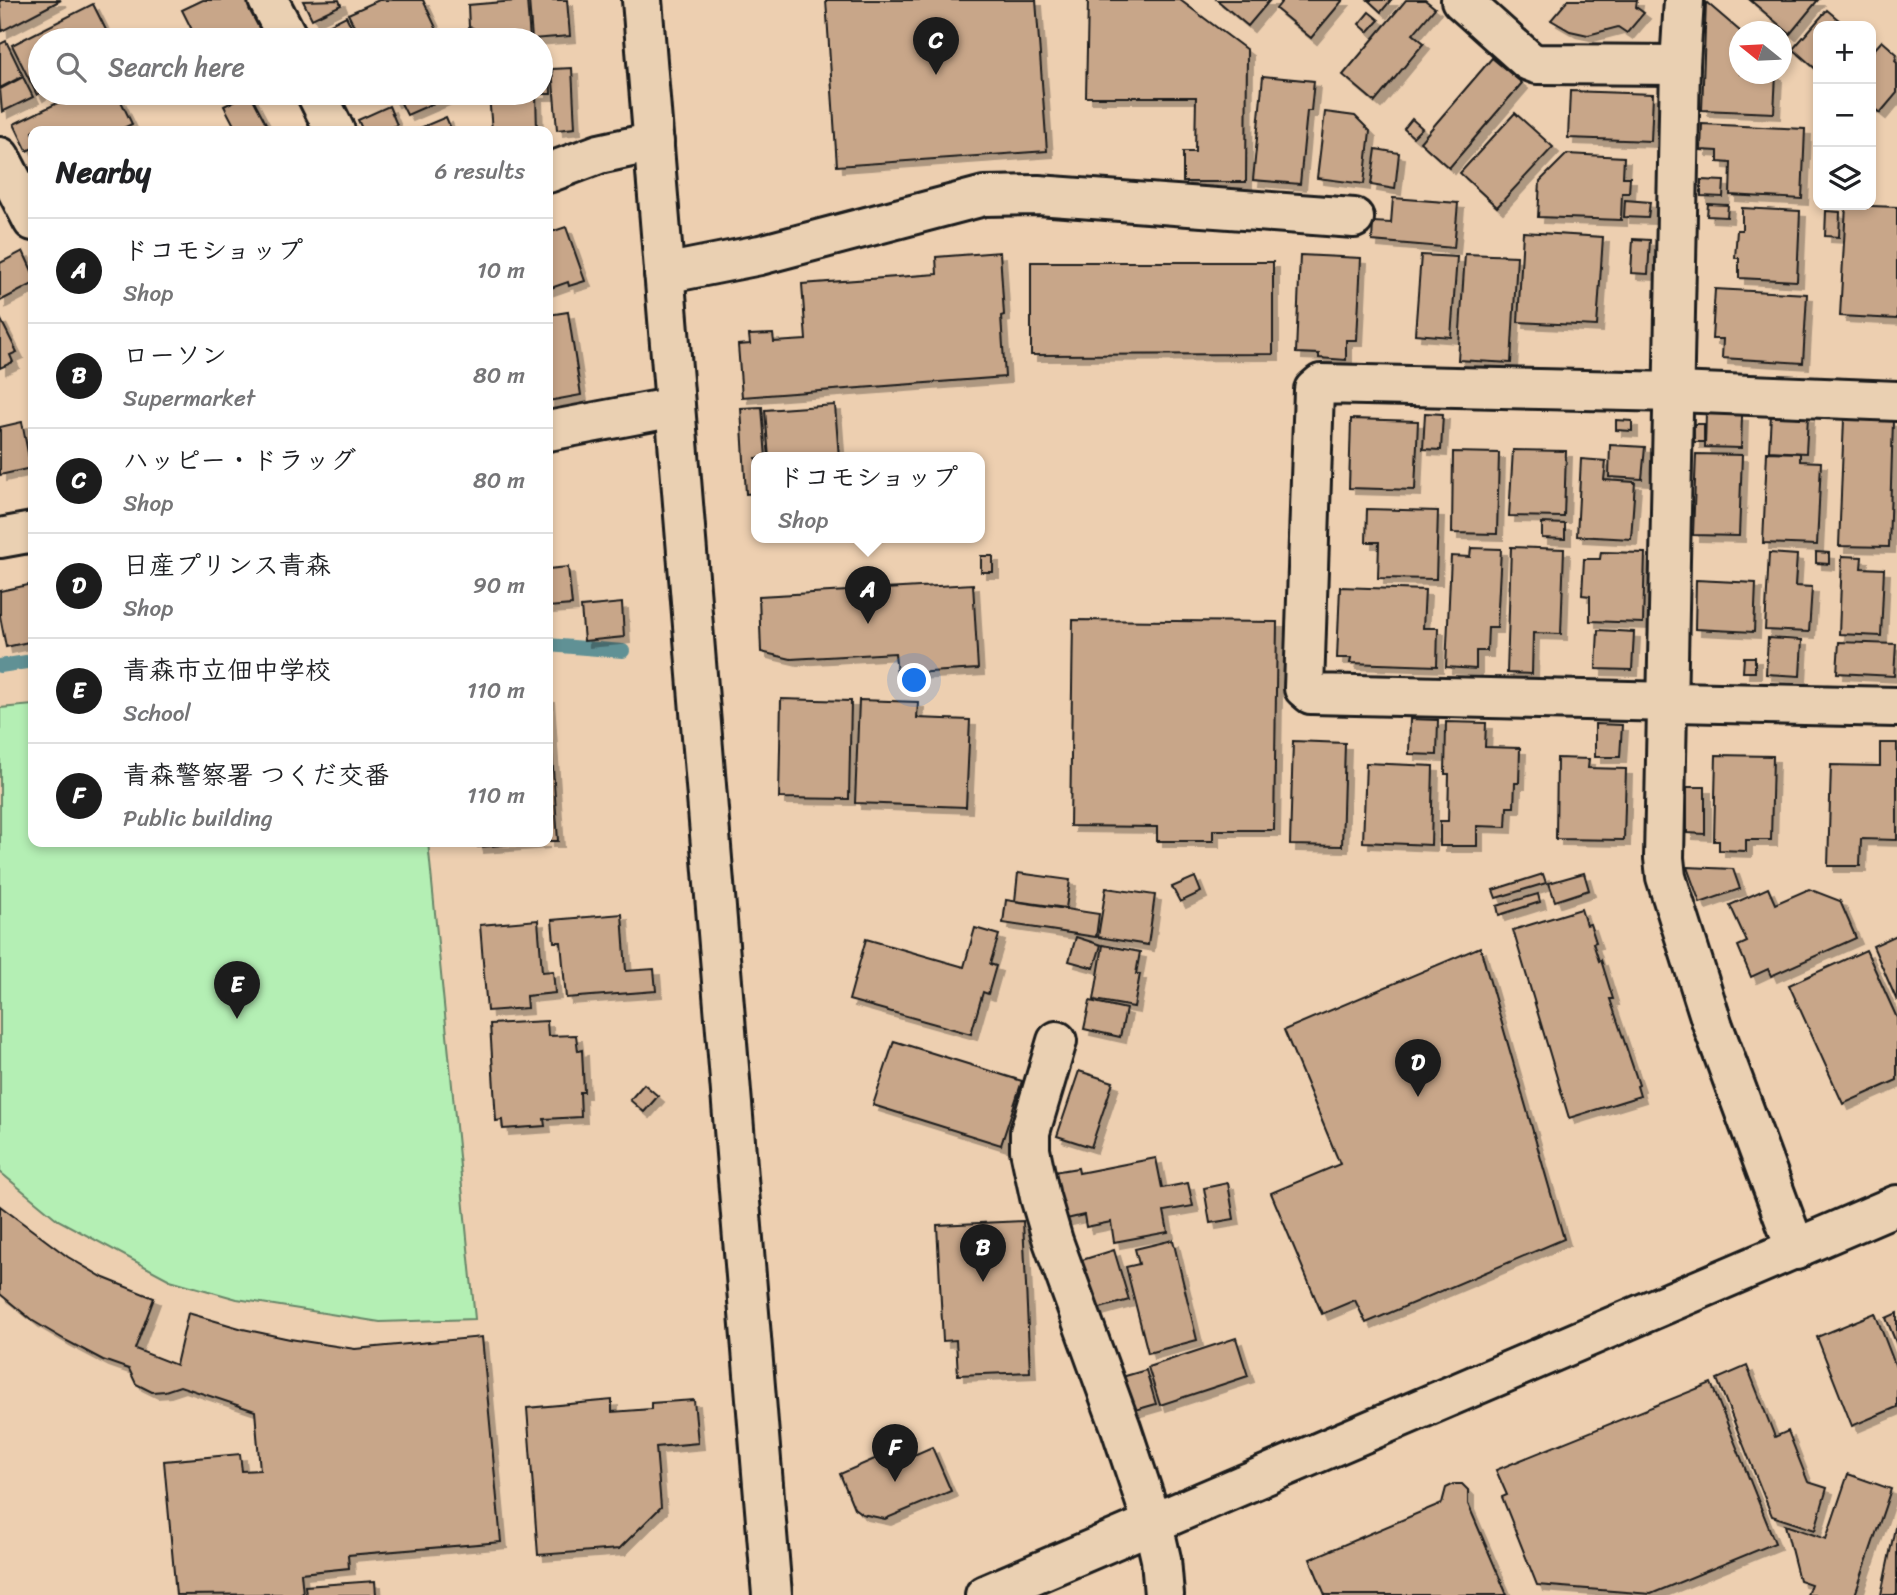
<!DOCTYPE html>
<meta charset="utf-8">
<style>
:root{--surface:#fff;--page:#f2f2f2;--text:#202124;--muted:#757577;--line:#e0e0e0;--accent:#1c1c1c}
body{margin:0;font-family:Sriracha,"Klee One",sans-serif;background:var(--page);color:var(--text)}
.controls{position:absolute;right:21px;top:21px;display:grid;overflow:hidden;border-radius:14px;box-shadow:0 4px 10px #0003}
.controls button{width:63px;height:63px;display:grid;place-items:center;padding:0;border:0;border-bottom:2px solid var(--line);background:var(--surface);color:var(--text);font:35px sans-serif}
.compass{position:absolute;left:1729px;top:21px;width:63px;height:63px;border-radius:50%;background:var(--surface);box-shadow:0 4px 10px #0003;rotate:288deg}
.you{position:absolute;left:915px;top:681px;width:24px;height:24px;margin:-18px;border:5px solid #fff;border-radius:50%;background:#1a73e8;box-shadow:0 0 0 10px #1a73e833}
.badge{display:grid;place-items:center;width:46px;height:46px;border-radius:50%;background:var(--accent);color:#fff;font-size:23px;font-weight:700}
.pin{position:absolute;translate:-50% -58px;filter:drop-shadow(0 2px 4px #0008)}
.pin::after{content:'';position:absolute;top:37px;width:24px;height:21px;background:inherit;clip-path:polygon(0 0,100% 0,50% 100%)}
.popup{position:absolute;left:751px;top:452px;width:234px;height:91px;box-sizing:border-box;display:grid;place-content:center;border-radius:14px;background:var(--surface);filter:drop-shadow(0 2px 5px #0005);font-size:23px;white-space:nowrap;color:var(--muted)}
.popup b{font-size:26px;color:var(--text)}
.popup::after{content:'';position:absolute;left:50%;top:100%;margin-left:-14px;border:14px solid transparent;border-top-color:var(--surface)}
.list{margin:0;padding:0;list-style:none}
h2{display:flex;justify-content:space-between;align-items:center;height:91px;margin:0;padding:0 28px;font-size:30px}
h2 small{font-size:23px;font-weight:400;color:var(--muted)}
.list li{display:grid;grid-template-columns:46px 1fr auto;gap:21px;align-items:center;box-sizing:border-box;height:105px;padding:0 28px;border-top:2px solid var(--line)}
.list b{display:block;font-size:26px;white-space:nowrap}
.list p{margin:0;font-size:23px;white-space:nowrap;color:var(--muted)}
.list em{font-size:23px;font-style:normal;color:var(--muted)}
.icon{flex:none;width:38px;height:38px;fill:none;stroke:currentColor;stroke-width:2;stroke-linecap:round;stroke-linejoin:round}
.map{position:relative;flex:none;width:1897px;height:1595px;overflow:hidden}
.search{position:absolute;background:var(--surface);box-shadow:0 4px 10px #0003;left:28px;top:28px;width:525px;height:77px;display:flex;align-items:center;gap:18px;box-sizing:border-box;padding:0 24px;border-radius:38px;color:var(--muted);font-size:26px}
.panel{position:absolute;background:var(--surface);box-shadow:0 4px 10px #0003;left:28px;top:126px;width:525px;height:721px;border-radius:14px}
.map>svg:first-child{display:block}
.green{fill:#b4efb4;stroke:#688668;stroke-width:2}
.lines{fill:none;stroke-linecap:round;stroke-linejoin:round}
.stream{stroke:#609195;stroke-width:14}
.building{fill:#c8a689;stroke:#1c1c1c;stroke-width:2;filter:url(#shadow)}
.street-casing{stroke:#1c1c1c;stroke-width:44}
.secondary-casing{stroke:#1c1c1c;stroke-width:44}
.street{stroke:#ead0b2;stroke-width:38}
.secondary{stroke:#ead0b2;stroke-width:38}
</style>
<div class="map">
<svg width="1897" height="1595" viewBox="0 0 1897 1595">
<defs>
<filter id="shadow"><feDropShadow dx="6" dy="6" stdDeviation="0" flood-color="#0004"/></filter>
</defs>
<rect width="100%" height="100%" fill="#edcfb0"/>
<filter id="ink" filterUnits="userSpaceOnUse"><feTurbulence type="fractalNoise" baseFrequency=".0143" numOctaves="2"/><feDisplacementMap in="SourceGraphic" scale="14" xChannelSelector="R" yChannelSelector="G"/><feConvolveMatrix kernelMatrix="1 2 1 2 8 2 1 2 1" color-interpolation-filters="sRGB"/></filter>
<g filter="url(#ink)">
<polygon class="green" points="33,705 33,842 428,842 475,1319 380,1322 237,1299 170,1280 58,1220 0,1172 0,708"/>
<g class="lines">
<g class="stream">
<polyline points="548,645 623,651"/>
<polyline points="0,666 33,661"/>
</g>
</g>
<g class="building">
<polygon points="0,0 61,0 2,31"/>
<polygon points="203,0 248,0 263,31 244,40 197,40 182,10"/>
<polygon points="339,0 341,5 312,19 303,1"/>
<polygon points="379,0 423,0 437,30 416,40 368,40 364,31 358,34 348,14"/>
<polygon points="527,0 530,40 474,39 473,28 469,27 468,5"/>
<polygon points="529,0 567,0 570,36 532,39"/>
<polygon points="826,0 1036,0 1047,151 837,166"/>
<polygon points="1088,0 1180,0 1247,50 1246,182 1183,182 1183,152 1195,152 1196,97 1086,97"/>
<polygon points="1217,0 1270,0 1248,26"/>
<polygon points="1283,0 1343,0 1311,38 1276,9"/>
<polygon points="1368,0 1391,0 1381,12"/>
<polygon points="1406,0 1425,0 1435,8 1413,34 1424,43 1375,102 1343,75"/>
<polygon points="1568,0 1637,0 1636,7 1644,13 1627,33 1618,27 1588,35 1570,31 1551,20"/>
<polygon points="1750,0 1818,0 1790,34"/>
<polygon points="1706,2 1741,32 1740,74 1776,74 1774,113 1702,110"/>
<polygon points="93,4 111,40 40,40 40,93 37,95 12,45"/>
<polygon points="1827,10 1846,26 1818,26 1818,71 1793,49"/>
<polygon points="1369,12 1379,20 1368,32 1359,24"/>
<polygon points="346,16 358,40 314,40 311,34"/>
<polygon points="6,41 23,76 0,88 0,44"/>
<polygon points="1882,41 1897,54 1895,61 1897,63 1897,93 1880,113 1871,106 1871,48 1873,51"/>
<polygon points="1492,58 1522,83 1449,168 1420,142"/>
<polygon points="572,68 575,128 557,130 552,69"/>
<polygon points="550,71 551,94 536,94 537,131 492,131 489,95 483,96 483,93 541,93 541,72"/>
<polygon points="1263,76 1314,81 1311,111 1307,111 1300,184 1253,180"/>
<polygon points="23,77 33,97 2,112 0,89"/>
<polygon points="1570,91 1653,94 1651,141 1568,138"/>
<polygon points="78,93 107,93 111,101 119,97 132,124 117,131 33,131 33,148 27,151 14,124"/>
<polygon points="250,93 270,131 227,131 235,127 224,106"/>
<polygon points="389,93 457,93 407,115 399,99 393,101"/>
<polygon points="389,106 397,125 383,131 363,131 358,120"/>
<polygon points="1325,112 1355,116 1370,131 1364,184 1317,178"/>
<polygon points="1515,113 1553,147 1497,207 1460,173"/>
<polygon points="446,117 452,131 413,131"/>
<polygon points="1412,119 1422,128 1413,137 1404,129"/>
<polygon points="1702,124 1805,129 1802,199 1730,195 1731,163 1718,162 1718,151 1701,150"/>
<polygon points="1376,149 1399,153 1395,189 1371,185"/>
<polygon points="1567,154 1624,157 1623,177 1630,177 1629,193 1622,193 1621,220 1538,217 1540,181"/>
<polygon points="1701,180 1724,181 1723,197 1701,196"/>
<polygon points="1393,198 1458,203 1454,248 1372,241 1373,222 1391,223"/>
<polygon points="1625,200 1650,202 1648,218 1624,217"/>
<polygon points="1708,204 1728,205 1727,217 1707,216"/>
<polygon points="1846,205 1897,207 1897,319 1840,316"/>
<polygon points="1742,208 1800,211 1797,281 1739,278 1739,258 1735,258 1737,230 1742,230"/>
<polygon points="1826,211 1840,212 1839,237 1825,236"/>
<polygon points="566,227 585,281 569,286 568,282 548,289 548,233"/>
<polygon points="1523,232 1603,237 1597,326 1518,322"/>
<polygon points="1633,239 1650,240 1648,274 1631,273"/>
<polygon points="23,251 33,273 33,284 0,301 0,263"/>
<polygon points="1000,252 1004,315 1001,316 1005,377 742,397 738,345 750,344 749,335 773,334 774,342 806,340 802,284 937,274 936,257"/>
<polygon points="1465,254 1517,256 1511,363 1458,360"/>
<polygon points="1300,255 1361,258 1357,340 1346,340 1346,360 1319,358 1319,354 1296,353"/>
<polygon points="1421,255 1457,257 1451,337 1415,334"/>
<polygon points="1031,262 1273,262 1273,354 1031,355"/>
<polygon points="1715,289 1807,294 1803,363 1722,358 1723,339 1712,339"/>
<polygon points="568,312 581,395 548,401 548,315"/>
<polygon points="0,318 17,352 10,355 13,362 0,368"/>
<polygon points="835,405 839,458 769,458 765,410"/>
<polygon points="762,407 766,458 756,458 756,493 746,494 741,408"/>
<polygon points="1425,413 1443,414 1441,450 1423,449"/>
<polygon points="1706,413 1742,415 1741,448 1705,447"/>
<polygon points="1771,414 1808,416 1806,453 1769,451"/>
<polygon points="1351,419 1418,421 1415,490 1349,488"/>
<polygon points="1844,419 1893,421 1889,547 1839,546"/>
<polygon points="1616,420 1632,421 1632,431 1616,430"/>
<polygon points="22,422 31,468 0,475 0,427"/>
<rect x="1694" y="424" width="10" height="18"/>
<polygon points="1610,445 1645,447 1642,479 1609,477"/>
<polygon points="1513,450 1566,451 1564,517 1509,516"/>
<polygon points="1453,452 1499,453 1497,534 1452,533"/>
<polygon points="1767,452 1800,453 1800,461 1821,462 1817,545 1763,543"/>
<polygon points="1696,454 1742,455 1739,536 1693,535"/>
<polygon points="1581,459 1606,461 1604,480 1635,482 1631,539 1577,536"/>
<polygon points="1367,509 1438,511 1436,579 1378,578 1379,542 1366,542"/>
<polygon points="1542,523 1565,524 1565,539 1542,538"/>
<polygon points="1511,547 1564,549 1561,634 1533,633 1532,674 1507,673"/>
<polygon points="1471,548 1501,549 1497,627 1488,627 1487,651 1476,651 1476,669 1446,667 1451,556 1470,557"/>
<polygon points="1601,552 1645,553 1643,623 1590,621 1590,596 1582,595 1584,559 1600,559"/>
<polygon points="1816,552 1829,553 1829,564 1816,563"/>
<polygon points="1769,553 1797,555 1795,586 1812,587 1809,632 1765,630"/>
<rect x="981" y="556" width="12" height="16"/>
<polygon points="1842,556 1862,557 1861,568 1884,569 1881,636 1839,634"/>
<polygon points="33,567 33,641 6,647 0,616 0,591 33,584 30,568"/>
<polygon points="568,567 572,605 548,607 548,569"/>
<polygon points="1696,580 1756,583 1754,632 1695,629"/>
<polygon points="973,584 978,669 897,674 895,653 791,659 761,652 759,596"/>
<polygon points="1340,587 1425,590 1423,628 1438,628 1437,666 1350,663 1351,658 1337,658"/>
<polygon points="622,603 624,637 584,641 581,607"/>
<polygon points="1073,620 1277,622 1274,830 1213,830 1213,841 1157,841 1157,827 1070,826"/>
<polygon points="1598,630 1634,632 1632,670 1596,669"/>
<polygon points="1768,638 1802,640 1800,676 1766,674"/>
<polygon points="1839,642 1896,644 1894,676 1837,673"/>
<polygon points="1744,657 1755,657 1755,672 1743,672"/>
<polygon points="548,696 558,841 548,841"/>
<polygon points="781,699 851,701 849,799 779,798"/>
<polygon points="859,700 918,702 917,718 970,720 966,807 855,803"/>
<polygon points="1410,719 1438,720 1437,755 1409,754"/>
<polygon points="1446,722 1486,723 1485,747 1520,748 1519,783 1515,783 1514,807 1507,807 1506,827 1477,826 1477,846 1440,846 1440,821 1448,821 1449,774 1445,774"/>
<polygon points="1595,724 1622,725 1620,757 1595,757"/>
<polygon points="1293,741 1345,743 1342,846 1290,845"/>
<polygon points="1880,743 1897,743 1897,840 1861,839 1860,866 1828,866 1831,765 1880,766"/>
<polygon points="1716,755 1773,756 1771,840 1746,840 1746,851 1719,850 1719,841 1714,841"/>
<polygon points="1557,758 1589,759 1588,768 1626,769 1624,840 1556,839"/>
<polygon points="1366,763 1433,766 1431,845 1363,842"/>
<polygon points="1687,787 1705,787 1705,834 1687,833"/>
<polygon points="477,842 544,842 478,847"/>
<polygon points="1687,867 1733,869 1740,889 1700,903"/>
<polygon points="1018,873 1070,880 1066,908 1015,901"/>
<polygon points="1584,873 1589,890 1555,901 1549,883"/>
<polygon points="1543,874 1546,883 1496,898 1493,890"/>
<polygon points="1195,877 1201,892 1180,902 1172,887"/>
<polygon points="1106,888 1155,895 1148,945 1098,937"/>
<polygon points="1768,888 1775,904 1809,889 1840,901 1856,938 1771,976 1768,969 1751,977 1738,946 1747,942 1730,905"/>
<polygon points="1538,894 1540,902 1499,915 1497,906"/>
<polygon points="1006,900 1099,914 1096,937 1003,923"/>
<polygon points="1581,909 1586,925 1590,924 1596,942 1593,943 1599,961 1601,960 1613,999 1610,999 1639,1085 1637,1086 1640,1096 1569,1118 1513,930"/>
<polygon points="622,914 626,971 654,969 656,991 566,998 561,942 554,942 552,920"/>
<polygon points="538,920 542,972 553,971 555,993 526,996 527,1008 487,1011 480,925"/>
<polygon points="975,928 999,935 990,964 996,966 988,994 983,992 971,1034 849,1000 866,939 964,967"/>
<polygon points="1897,935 1897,1001 1873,946"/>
<polygon points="1076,937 1101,945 1094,968 1069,961"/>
<polygon points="1103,945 1140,952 1136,974 1140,974 1134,1007 1094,1000"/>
<polygon points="1480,947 1564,1239 1366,1323 1355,1300 1322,1314 1271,1193 1340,1164 1284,1030"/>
<polygon points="1866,950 1897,1018 1897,1080 1843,1104 1789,985"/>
<polygon points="1090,1001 1126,1009 1120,1037 1084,1029"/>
<polygon points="547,1021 548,1036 576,1035 578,1051 582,1050 584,1092 580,1092 581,1117 544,1119 545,1126 503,1129 502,1120 496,1121 490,1024"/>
<polygon points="894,1041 1022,1081 1001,1145 873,1105"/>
<polygon points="1079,1071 1113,1082 1091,1147 1057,1136"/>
<polygon points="644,1084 658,1096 644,1112 630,1100"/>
<polygon points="1156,1158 1162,1188 1188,1183 1193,1206 1164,1211 1168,1232 1114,1242 1111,1222 1086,1227 1084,1215 1062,1220 1053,1172 1078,1168 1079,1173"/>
<polygon points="1228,1183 1234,1219 1210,1223 1204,1188"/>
<polygon points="0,1206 68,1257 104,1278 154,1298 135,1349 176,1365 188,1313 243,1329 290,1339 355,1349 482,1337 501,1542 348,1555 349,1568 301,1573 303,1594 176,1595 164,1461 240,1454 242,1471 260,1470 255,1411 180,1386 165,1391 152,1392 136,1384 129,1369 103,1360 65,1340 33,1321 0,1294"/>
<polygon points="1023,1221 1030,1372 958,1375 956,1340 943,1341 937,1225"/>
<polygon points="1173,1240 1197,1340 1148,1353 1126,1267 1139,1264 1135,1249"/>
<polygon points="1114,1250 1129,1300 1093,1310 1079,1261"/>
<polygon points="1875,1313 1897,1370 1897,1407 1852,1426 1817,1337"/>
<polygon points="1897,1313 1897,1345 1886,1318"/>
<polygon points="1236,1338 1248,1376 1160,1405 1148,1367"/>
<polygon points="1747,1366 1775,1437 1788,1431 1808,1482 1827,1488 1815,1530 1772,1516 1717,1379"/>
<polygon points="1146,1370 1156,1404 1132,1411 1122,1377"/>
<polygon points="1711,1383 1775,1543 1651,1594 1537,1585 1502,1497 1507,1495 1496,1470"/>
<polygon points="612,1400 612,1412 651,1409 651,1403 694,1400 698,1443 656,1447 661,1507 619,1549 538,1555 527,1408"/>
<polygon points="909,1444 914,1455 932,1447 951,1491 885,1519 862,1514 854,1508 840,1474"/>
<polygon points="1848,1474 1891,1489 1855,1595 1807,1595 1811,1584 1799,1580 1785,1525 1826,1539"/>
<polygon points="1454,1484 1462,1484 1468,1490 1468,1504 1507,1595 1325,1595 1310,1559 1442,1503 1446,1488"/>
<polygon points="1897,1518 1897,1595 1881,1595"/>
<polygon points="375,1581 376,1595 306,1595 305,1586"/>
</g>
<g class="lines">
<defs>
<g id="street">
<polyline points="268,0 289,40"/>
<polyline points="1461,0 1529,61 1537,64 1680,65"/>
<polyline points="1684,0 1680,65 1664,858 1666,877 1713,1026 1796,1250"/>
<polyline points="316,93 335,131"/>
<polyline points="0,157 33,221"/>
<polyline points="548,173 599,154 654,142"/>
<polyline points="664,274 760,255 984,196 1038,195 1354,218"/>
<polyline points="1897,401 1675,392 1321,384 1314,390 1304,688 1311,694 1897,707"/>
<polyline points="548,431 675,407"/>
<polyline points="0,538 33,532"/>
<polyline points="1057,1041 1030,1132 1030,1150 1040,1197 1053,1241 1121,1428 1153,1524 1161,1559 1164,1595"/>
</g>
<g id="secondary">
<polyline points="642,0 772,1595"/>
<polyline points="985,1595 1897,1205"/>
</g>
</defs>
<use href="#street" class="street-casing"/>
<use href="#secondary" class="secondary-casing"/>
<use href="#street" class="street"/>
<use href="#secondary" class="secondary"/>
</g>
</g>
</svg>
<div class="controls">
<button>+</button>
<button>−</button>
<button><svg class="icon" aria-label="layers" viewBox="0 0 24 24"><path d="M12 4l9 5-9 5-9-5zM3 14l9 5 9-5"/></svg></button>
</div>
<svg class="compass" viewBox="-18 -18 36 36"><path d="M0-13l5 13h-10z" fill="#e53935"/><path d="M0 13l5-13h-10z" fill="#757577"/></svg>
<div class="you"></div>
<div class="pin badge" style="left:868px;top:624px">A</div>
<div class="popup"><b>ドコモショップ</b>Shop</div>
<div class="pin badge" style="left:983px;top:1282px">B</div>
<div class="pin badge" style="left:936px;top:75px">C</div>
<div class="pin badge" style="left:1418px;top:1097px">D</div>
<div class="pin badge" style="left:237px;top:1019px">E</div>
<div class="pin badge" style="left:895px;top:1482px">F</div>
<div class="search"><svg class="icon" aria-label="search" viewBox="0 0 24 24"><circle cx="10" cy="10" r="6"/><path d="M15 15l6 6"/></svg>Search here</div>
<section class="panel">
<h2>Nearby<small>6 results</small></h2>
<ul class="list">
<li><span class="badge">A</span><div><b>ドコモショップ</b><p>Shop</p></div><em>10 m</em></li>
<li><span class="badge">B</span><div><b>ローソン</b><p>Supermarket</p></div><em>80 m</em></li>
<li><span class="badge">C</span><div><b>ハッピー・ドラッグ</b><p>Shop</p></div><em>80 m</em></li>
<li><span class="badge">D</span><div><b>日産プリンス青森</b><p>Shop</p></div><em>90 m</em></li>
<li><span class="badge">E</span><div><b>青森市立佃中学校</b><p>School</p></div><em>110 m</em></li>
<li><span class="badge">F</span><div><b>青森警察署 つくだ交番</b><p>Public building</p></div><em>110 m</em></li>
</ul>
</section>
</div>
